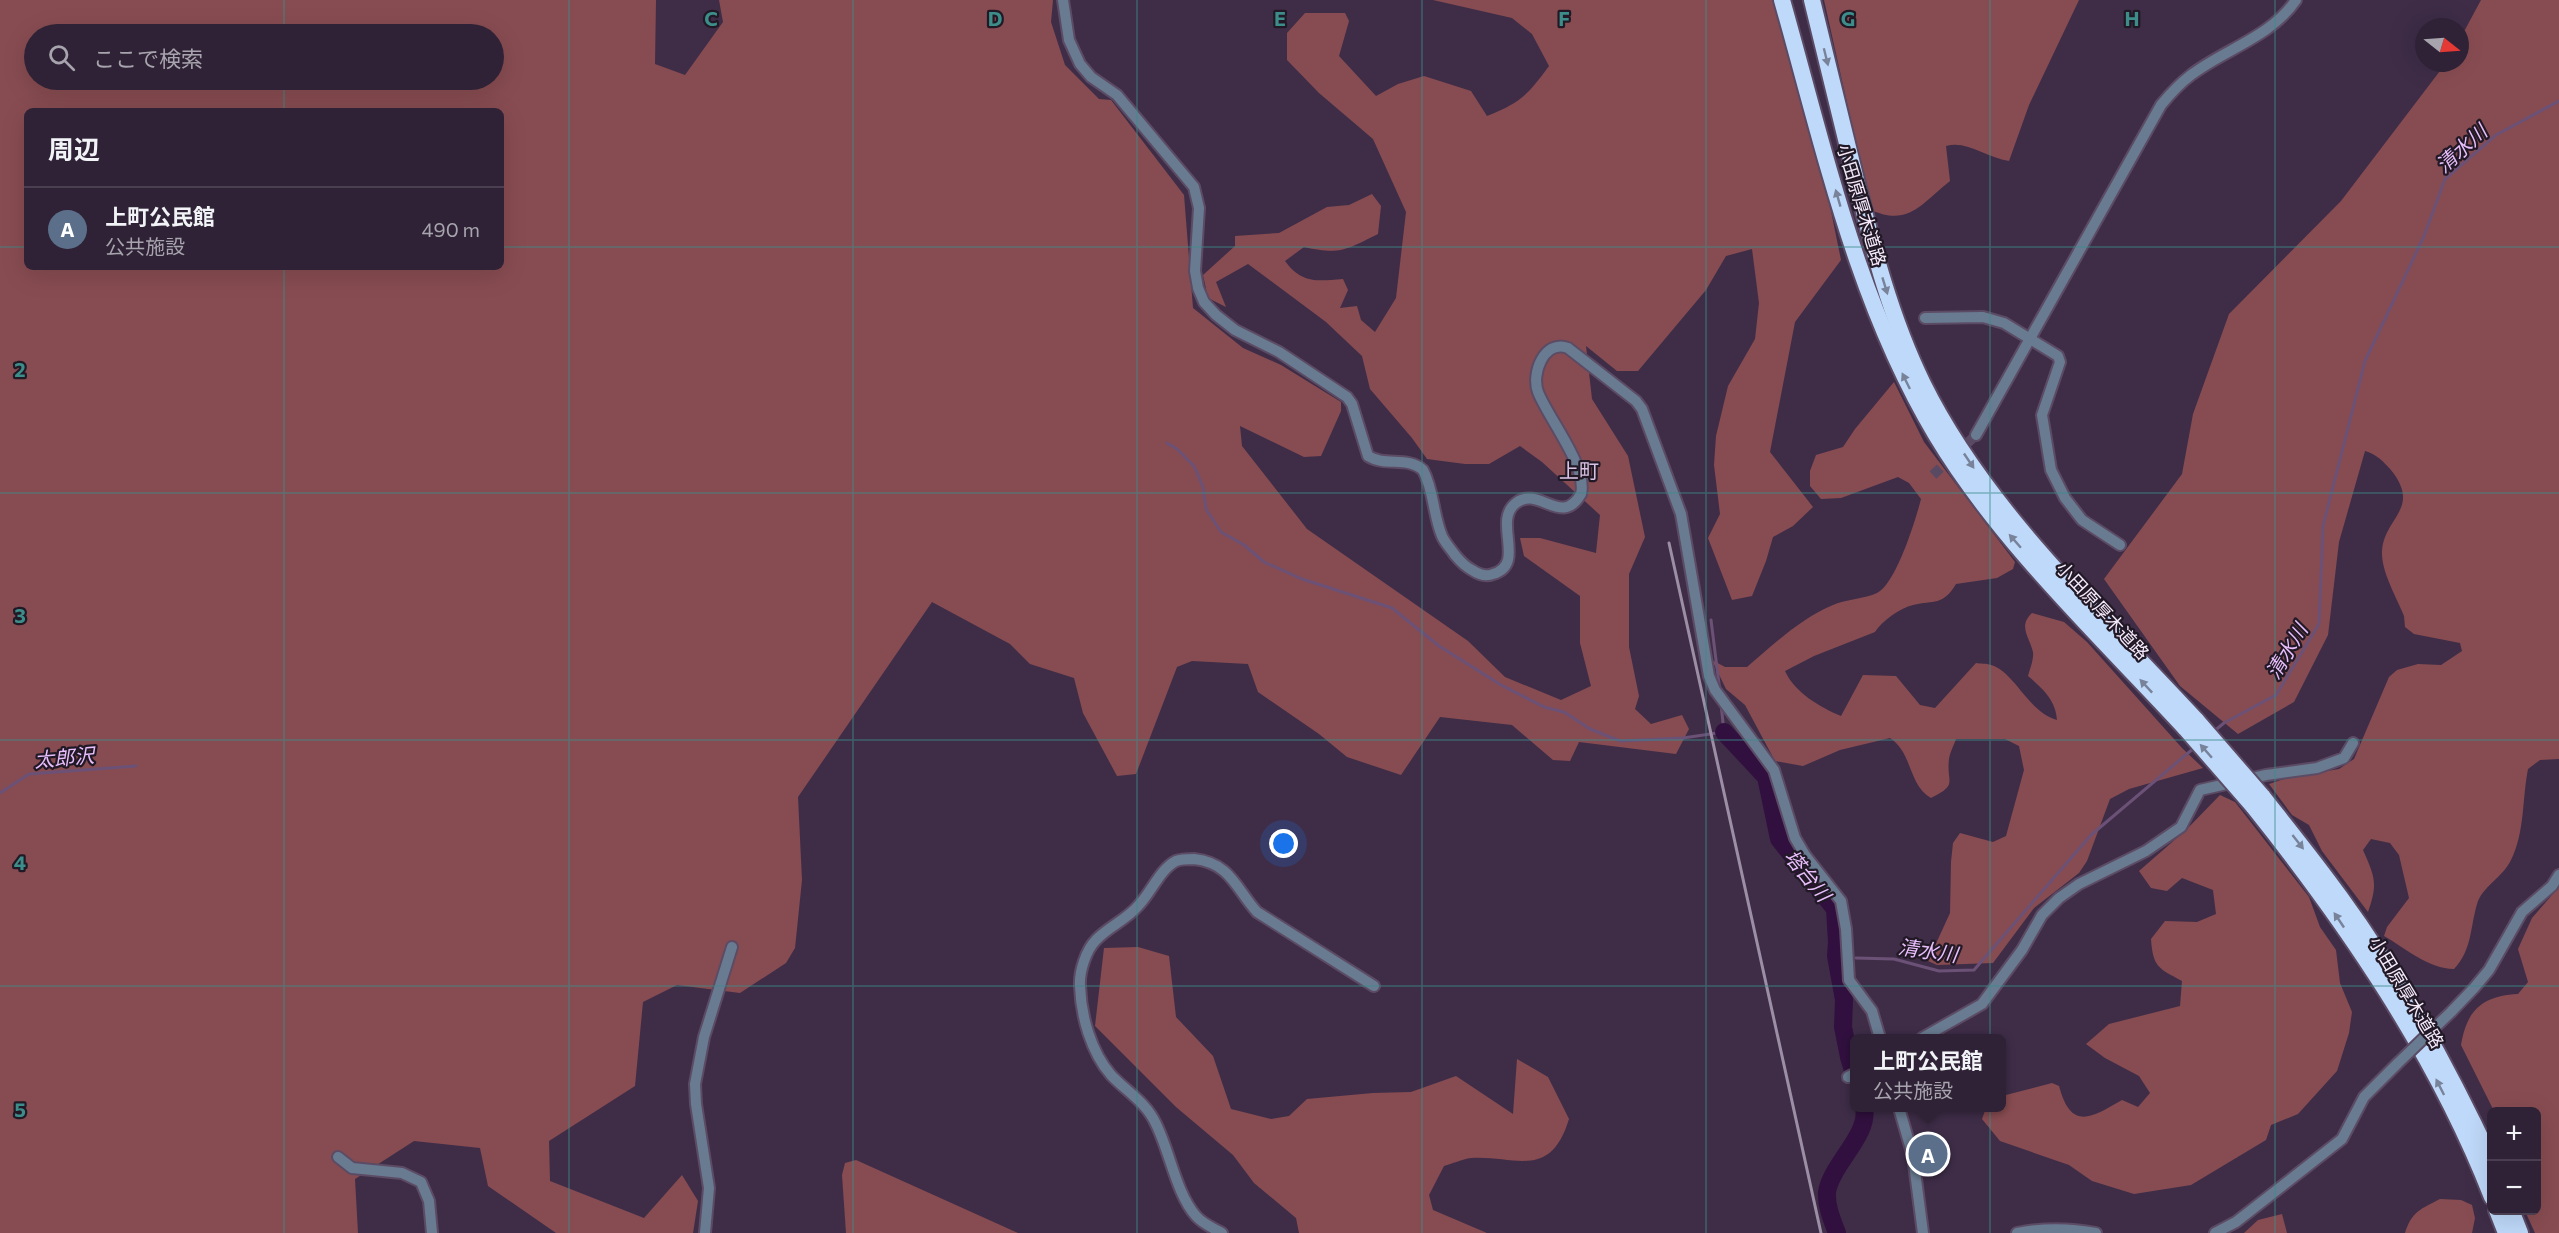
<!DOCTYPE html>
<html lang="ja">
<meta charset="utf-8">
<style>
:root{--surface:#2f2236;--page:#372a3e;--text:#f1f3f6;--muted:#a7a4ad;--line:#4a3f51;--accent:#83d04f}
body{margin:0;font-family:Commissioner,"Noto Sans JP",sans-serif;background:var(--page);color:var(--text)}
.controls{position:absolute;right:18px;bottom:18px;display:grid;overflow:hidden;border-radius:9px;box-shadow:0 6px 24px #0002}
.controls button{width:54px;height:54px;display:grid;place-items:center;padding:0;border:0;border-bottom:2px solid var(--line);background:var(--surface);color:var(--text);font:30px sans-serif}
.compass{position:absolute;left:2415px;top:18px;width:54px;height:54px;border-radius:50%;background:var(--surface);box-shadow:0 6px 24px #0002;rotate:107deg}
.you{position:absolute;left:1284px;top:844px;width:21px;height:21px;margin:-15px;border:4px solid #fff;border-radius:50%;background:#1a73e8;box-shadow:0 0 0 9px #1a73e833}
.badge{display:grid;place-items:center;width:39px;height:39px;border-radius:50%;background:var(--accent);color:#fff;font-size:20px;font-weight:700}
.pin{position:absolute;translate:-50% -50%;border:3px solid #fff;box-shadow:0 2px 6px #0006}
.popup{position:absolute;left:1850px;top:1034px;width:156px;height:78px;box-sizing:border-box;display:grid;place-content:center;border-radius:9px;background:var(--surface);filter:drop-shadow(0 2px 4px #0005);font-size:20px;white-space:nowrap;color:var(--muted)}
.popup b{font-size:22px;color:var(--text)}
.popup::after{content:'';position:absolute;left:50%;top:100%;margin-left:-12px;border:12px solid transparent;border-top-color:var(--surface)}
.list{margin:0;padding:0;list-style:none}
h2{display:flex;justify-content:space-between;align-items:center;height:78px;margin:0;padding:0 24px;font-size:26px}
h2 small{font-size:20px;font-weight:400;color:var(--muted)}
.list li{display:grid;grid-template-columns:39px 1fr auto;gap:18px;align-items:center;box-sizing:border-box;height:84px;padding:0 24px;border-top:2px solid var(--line)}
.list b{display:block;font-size:22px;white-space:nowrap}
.list p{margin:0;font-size:20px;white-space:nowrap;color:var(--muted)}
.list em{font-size:20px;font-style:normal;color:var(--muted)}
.icon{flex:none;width:33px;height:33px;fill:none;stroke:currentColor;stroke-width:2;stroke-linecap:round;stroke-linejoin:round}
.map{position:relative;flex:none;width:2559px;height:1233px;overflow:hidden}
.search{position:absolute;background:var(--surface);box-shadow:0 6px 24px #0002;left:24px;top:24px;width:480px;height:66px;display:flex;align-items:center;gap:15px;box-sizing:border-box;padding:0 21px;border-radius:33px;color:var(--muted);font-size:22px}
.panel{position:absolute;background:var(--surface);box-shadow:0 6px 24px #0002;left:24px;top:108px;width:480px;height:162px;border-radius:9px}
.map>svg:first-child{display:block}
.green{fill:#874c51;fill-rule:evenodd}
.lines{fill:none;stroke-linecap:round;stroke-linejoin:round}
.stream{stroke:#6c5177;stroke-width:3}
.river{stroke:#31103f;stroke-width:18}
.minor-tunnel{stroke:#5a4963;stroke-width:10;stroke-dasharray:10 5;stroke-linecap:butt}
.minor-casing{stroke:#5c4b65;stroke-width:14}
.highway-casing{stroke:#5c4b65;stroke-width:20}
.minor{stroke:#697b91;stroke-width:10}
.highway{stroke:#bfd9fa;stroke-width:16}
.rail{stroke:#9c8ea4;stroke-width:3}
.minor-bridge-casing{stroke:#5c4b65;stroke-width:14;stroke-linecap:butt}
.highway-bridge-casing{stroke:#5c4b65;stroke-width:20;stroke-linecap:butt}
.minor-bridge{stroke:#697b91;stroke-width:10}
.highway-bridge{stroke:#bfd9fa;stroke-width:16}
.oneway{fill:#78839a}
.grid{fill:none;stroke:#3d8d8a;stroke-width:1.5;stroke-opacity:0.55}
.labels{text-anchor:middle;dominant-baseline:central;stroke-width:4.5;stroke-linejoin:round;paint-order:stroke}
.street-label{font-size:18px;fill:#f5eafb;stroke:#211925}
.water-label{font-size:20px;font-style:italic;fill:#e8befc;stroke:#211925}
.neighbourhood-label{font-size:20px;fill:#d9c3e4;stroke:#211925}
.grid-label{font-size:20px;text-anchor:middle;font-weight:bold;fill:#3d8d8a;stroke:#211925;stroke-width:4.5;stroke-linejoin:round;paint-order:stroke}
</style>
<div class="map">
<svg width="2559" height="1233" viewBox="0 0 2559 1233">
<rect width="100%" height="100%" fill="#3f2d48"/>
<g class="green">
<path d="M0,0H656L655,64L685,75L723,22L719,0H1053L1051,22L1065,65L1099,99L1111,100L1184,195L1193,308L1243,348L1281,365L1341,402V411L1321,456L1304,457L1240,426L1242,446L1307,529L1468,641L1505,677L1561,700L1591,686L1580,643V596L1524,556L1520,538H1540L1596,553L1600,515L1542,462L1520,446L1489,464H1465L1427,459L1412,438L1370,389L1362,356L1326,322L1248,264L1216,282L1226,307L1208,298L1203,275L1235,246V236L1279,233L1327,207L1349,205L1372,194L1381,206L1378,234C1346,250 1340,255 1304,247L1285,261C1302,284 1317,281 1343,279L1348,290L1340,308L1357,306L1361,320L1375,332L1396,298L1406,212L1373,139L1319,93L1287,60V33L1305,13H1345L1349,21L1339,56L1376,96L1398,84L1424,76L1471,91L1487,116C1521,102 1527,96 1549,66L1532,34L1512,18L1433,0H1776L1831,211L1841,260L1795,322L1770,452L1813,507L1793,526L1773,537L1766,561L1752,596L1732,600L1708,538L1720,514L1714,465L1716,436L1728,386L1755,339L1759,303L1752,249L1726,256L1706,290L1638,371H1617L1586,346L1592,399L1628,456L1645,537L1629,574V647L1639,696L1635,709L1651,724L1682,715L1689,729L1676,754L1579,742L1570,761L1553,760L1512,725L1440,717L1401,775L1347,757L1319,734L1258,692L1248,664L1192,661L1177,667L1136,774L1117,776L1083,713L1074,678L1030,664L1010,644L932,602L798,797L802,880L795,948L786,963L740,993L677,985L643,1002L635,1086L549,1141L550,1181L644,1218L682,1175L698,1201L693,1233H556L488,1186L480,1148L414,1141L355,1179L358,1233H0ZM34,34H494V80H34ZM27,111H501V267H27Z"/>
<path d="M1824,0H2079L2029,105L2009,161C1987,158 1967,140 1946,146L1950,181C1922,203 1909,227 1871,210Z"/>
<path d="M2481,0H2559V759L2540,760L2528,769C2522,799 2525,832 2511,860C2503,877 2482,887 2477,904C2470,928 2472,950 2454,969C2429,969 2405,948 2384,936L2387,927L2409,898L2399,855L2390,843L2371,839L2363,850C2375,877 2378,884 2368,912L2322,851L2309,825L2292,815L2269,784L2287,778L2339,769L2354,759L2389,677L2397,670L2418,664L2441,665L2462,651L2460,643L2414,634L2405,627L2404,616C2397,598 2383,575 2382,555C2381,518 2423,510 2391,470C2383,461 2376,454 2365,451L2339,542L2328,635L2294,702L2238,734L2180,686L2104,579L2182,474L2193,414L2229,314L2341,201L2446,63H2460V39Z"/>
<path d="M1894,382L1924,442L2015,562L2013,569L1997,578L1956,584C1943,606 1934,600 1913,605C1900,608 1882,621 1875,632L1814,656L1785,671C1795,693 1820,707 1841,716L1863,675L1896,676L1920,705L1935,708L1976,663C1980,664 1986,663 1991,665C2015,672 2027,711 2057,720C2056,700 2042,688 2028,676C2030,669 2034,659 2033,652C2029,636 2018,626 2032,613L2064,622L2087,642L2182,748L2203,768L2129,789L2110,799L2087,861L2079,873L2034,908L1993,963L1937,965L1928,961L1950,913L1951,862L1953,843L1960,833L1993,842L2006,836L2024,770L2019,746L2005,739H1956C1954,745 1950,752 1949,759C1946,783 1959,784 1931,798C1908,785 1913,753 1890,738L1840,750L1803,766L1775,761L1745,705L1726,689L1712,660L1725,667H1747C1773,645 1801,618 1833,605C1846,599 1865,599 1877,593C1896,584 1916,519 1921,499L1909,483L1898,477L1841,498L1821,499L1810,486V471L1816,455L1843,447L1855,429Z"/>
<path d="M2220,795L2235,802L2309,897L2320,927L2336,950L2340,983L2352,1012L2349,1033L2337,1071L2298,1114L2271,1125L2266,1140L2191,1185L2134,1194L2092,1181L2069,1165L2000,1141L1982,1119L1986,1108H2002V1096L2052,1083L2059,1086C2071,1131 2091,1118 2122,1100L2138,1107L2150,1093L2139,1076L2105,1058L2086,1044L2109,1024L2180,1006L2182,981C2158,968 2153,967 2151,939L2165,921L2197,922L2216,914L2213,890L2182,878L2167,891L2151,888L2139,871L2186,830Z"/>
<path d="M2559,887V1233H2535L2525,1211L2536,1210V1112L2494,1111L2461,1045C2467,1009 2483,996 2518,994L2528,982L2518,949L2532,918Z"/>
<path d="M1138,947L1169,956L1176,1017L1213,1056L1231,1109L1271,1119L1289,1116L1307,1099L1373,1093L1411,1092L1456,1076L1513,1114L1517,1059L1548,1077L1569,1119C1550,1181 1515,1155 1471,1158C1462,1159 1452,1164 1444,1166L1429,1195L1433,1210L1487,1233H1299L1296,1218L1254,1183L1233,1155L1176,1107L1095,1026L1104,948Z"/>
<polygon points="856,1160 1018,1233 846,1233 842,1175 845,1163"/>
<path d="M2440,1199L2461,1200L2472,1205L2475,1218L2472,1233H2405C2412,1211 2421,1209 2440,1199Z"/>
<polygon points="2282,1214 2287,1233 2244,1233 2258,1220"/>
</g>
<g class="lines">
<g class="stream">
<polyline points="1167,443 1177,449 1194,466 1203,487 1206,509 1221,532 1244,545 1264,562 1302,579 1392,608 1439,646 1501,685 1544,707 1564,712 1590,729 1620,741 1683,738 1724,732 1721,704"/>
<polyline points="1711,620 1720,692"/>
<polyline points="2213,732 2224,723 2276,695 2319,624 2323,526 2365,361 2424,236 2445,179 2496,135 2559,101"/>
<polyline points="0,793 29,774 136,766"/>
<polyline points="1836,956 1842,956"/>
<polyline points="1856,958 1894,959 1939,971 1974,970 2091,835 2194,748"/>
</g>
<g class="river">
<polyline points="1724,732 1766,777 1779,839 1835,909 1837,942 1836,956 1844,1000 1843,1027 1849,1057 1854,1074"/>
<path d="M1837,1233C1832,1220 1826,1206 1827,1192C1831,1165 1870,1134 1864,1108"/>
</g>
<polyline class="minor-tunnel" points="1933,475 1976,435"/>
<defs>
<g id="minor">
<path d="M1063,0L1069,40L1080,64L1091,77L1117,95L1194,187L1199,208L1195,271L1198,288L1204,302L1216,315L1235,330L1279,352L1347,397L1352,404L1368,456C1385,467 1408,456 1423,470C1434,490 1433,515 1442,536C1445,543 1451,549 1455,555C1460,561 1464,566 1472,570C1478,574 1486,577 1493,574C1527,564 1492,521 1516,503C1539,485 1561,528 1581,494C1588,467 1548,418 1538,392C1531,374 1544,339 1568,348L1636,401L1642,409L1681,514L1709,676L1715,690L1774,770L1795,838L1805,855L1841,901L1846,929L1849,980L1872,1011L1880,1038"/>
<polyline points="1925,318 1983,317 2004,323 2058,356 2060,362 2042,415 2051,470 2065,498 2082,520 2120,545"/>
<path d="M1976,435L2161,105C2170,94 2179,84 2191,75C2225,49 2271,37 2296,0"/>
<polyline points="2451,1012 2474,988 2489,970 2522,912 2552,886 2559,875"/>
<polyline points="1922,1038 1982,1004 2022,950 2042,915 2059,898 2079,884 2146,851 2181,827 2200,790 2266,775 2317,768 2344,758 2353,743"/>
<polyline points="1848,1077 1854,1074"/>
<polyline points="1899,1108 1913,1156 1923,1233"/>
<polyline points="338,1157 352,1168 402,1173 421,1182 429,1201 432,1233"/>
<polyline points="705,1233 709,1188 696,1104 695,1084 704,1037 732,947"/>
<path d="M1222,1233C1213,1228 1203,1224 1196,1216C1176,1193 1170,1152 1156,1124C1146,1102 1127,1092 1111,1075C1091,1052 1081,1016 1080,986C1079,972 1086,950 1096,940C1108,927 1126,920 1138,906C1151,893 1160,869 1176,861C1181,859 1188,859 1194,859C1231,863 1236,889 1257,912L1374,986"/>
<path d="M2017,1233C2042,1228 2070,1228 2096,1233"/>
<polyline points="2215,1233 2236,1222 2342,1139 2364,1097 2398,1063"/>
</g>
<g id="highway">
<path d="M1782,0C1824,148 1857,303 1936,435C2000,542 2102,638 2186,729"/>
<path d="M1812,0C1826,57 1840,115 1854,172C1872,244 1890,317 1923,384C1985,510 2102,618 2197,721"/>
<path d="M2262,796C2288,829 2315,862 2340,897C2400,979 2449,1070 2492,1162"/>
<path d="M2253,806C2348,925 2436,1054 2492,1197"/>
<polyline points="2497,1210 2506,1233"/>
<polyline points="2511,1210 2520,1233"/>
</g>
</defs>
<use href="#minor" class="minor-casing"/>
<use href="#highway" class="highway-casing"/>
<use href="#minor" class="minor"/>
<use href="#highway" class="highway"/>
<polyline class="rail" points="1669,543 1821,1233"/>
<defs>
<polyline id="minor-bridge" points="2398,1063 2451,1012"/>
<g id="highway-bridge">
<polyline points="2197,721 2262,796"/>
<polyline points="2186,729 2253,806"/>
</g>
</defs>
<use href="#minor-bridge" class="minor-bridge-casing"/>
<use href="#highway-bridge" class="highway-bridge-casing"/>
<use href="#minor-bridge" class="minor-bridge"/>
<use href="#highway-bridge" class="highway-bridge"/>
</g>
<defs><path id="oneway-solid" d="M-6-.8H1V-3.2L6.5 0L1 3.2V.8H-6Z" transform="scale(1.5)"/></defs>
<g class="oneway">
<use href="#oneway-solid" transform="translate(1826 57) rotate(76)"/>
<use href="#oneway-solid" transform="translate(1838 198) rotate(-106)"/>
<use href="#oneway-solid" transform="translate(1885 286) rotate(73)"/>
<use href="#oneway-solid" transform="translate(1906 381) rotate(-116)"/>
<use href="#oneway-solid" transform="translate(1969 461) rotate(56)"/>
<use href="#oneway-solid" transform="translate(2015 541) rotate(-131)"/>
<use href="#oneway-solid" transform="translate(2146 686) rotate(-133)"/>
<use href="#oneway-solid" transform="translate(2206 751) rotate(-131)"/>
<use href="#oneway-solid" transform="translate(2298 842) rotate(52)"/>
<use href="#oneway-solid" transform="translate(2339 920) rotate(-124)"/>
<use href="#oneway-solid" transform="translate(2440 1087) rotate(-117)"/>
</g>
<path class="grid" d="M284,0V34M569,0V1233M853,0V1233M1137,0V1233M1422,0V1233M1706,0V1233M1990,0V1233M2275,0V1233M284,80V111M0,247H27M501,247H2559M284,267V1233M0,493H2559M0,740H2559M0,986H2559"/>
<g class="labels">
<g class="street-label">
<text transform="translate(1862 205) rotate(73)">小田原厚木道路</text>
<text transform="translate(2103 610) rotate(47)">小田原厚木道路</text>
<text transform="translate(2407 992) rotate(59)">小田原厚木道路</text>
</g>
<g class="water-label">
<text transform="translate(2461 148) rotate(-42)">清水川</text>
<text transform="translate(2286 651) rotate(-59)">清水川</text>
<text transform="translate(64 757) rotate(-5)">太郎沢</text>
<text transform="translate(1808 875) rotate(51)">塔台川</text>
<text transform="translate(1928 950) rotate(8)">清水川</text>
</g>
<g class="neighbourhood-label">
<text x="1579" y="470">上町</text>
</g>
</g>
<g class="grid-label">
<text x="711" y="26">C</text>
<text x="995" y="26">D</text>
<text x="1280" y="26">E</text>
<text x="1564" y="26">F</text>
<text x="1848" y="26">G</text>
<text x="2132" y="26">H</text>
<text x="20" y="377">2</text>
<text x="20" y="623">3</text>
<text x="20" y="870">4</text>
<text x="20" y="1117">5</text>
</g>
</svg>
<div class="controls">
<button>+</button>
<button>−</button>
</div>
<svg class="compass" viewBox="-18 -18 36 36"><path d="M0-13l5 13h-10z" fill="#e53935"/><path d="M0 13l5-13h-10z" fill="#a7a4ad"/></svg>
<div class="you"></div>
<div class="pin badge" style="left:1928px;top:1154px;background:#5c6f8a">A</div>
<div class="popup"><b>上町公民館</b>公共施設</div>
<div class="search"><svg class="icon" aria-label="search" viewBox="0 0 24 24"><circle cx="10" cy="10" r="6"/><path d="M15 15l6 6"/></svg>ここで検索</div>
<section class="panel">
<h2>周辺<small></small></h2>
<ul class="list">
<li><span class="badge" style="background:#5c6f8a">A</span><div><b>上町公民館</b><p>公共施設</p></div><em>490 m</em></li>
</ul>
</section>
</div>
